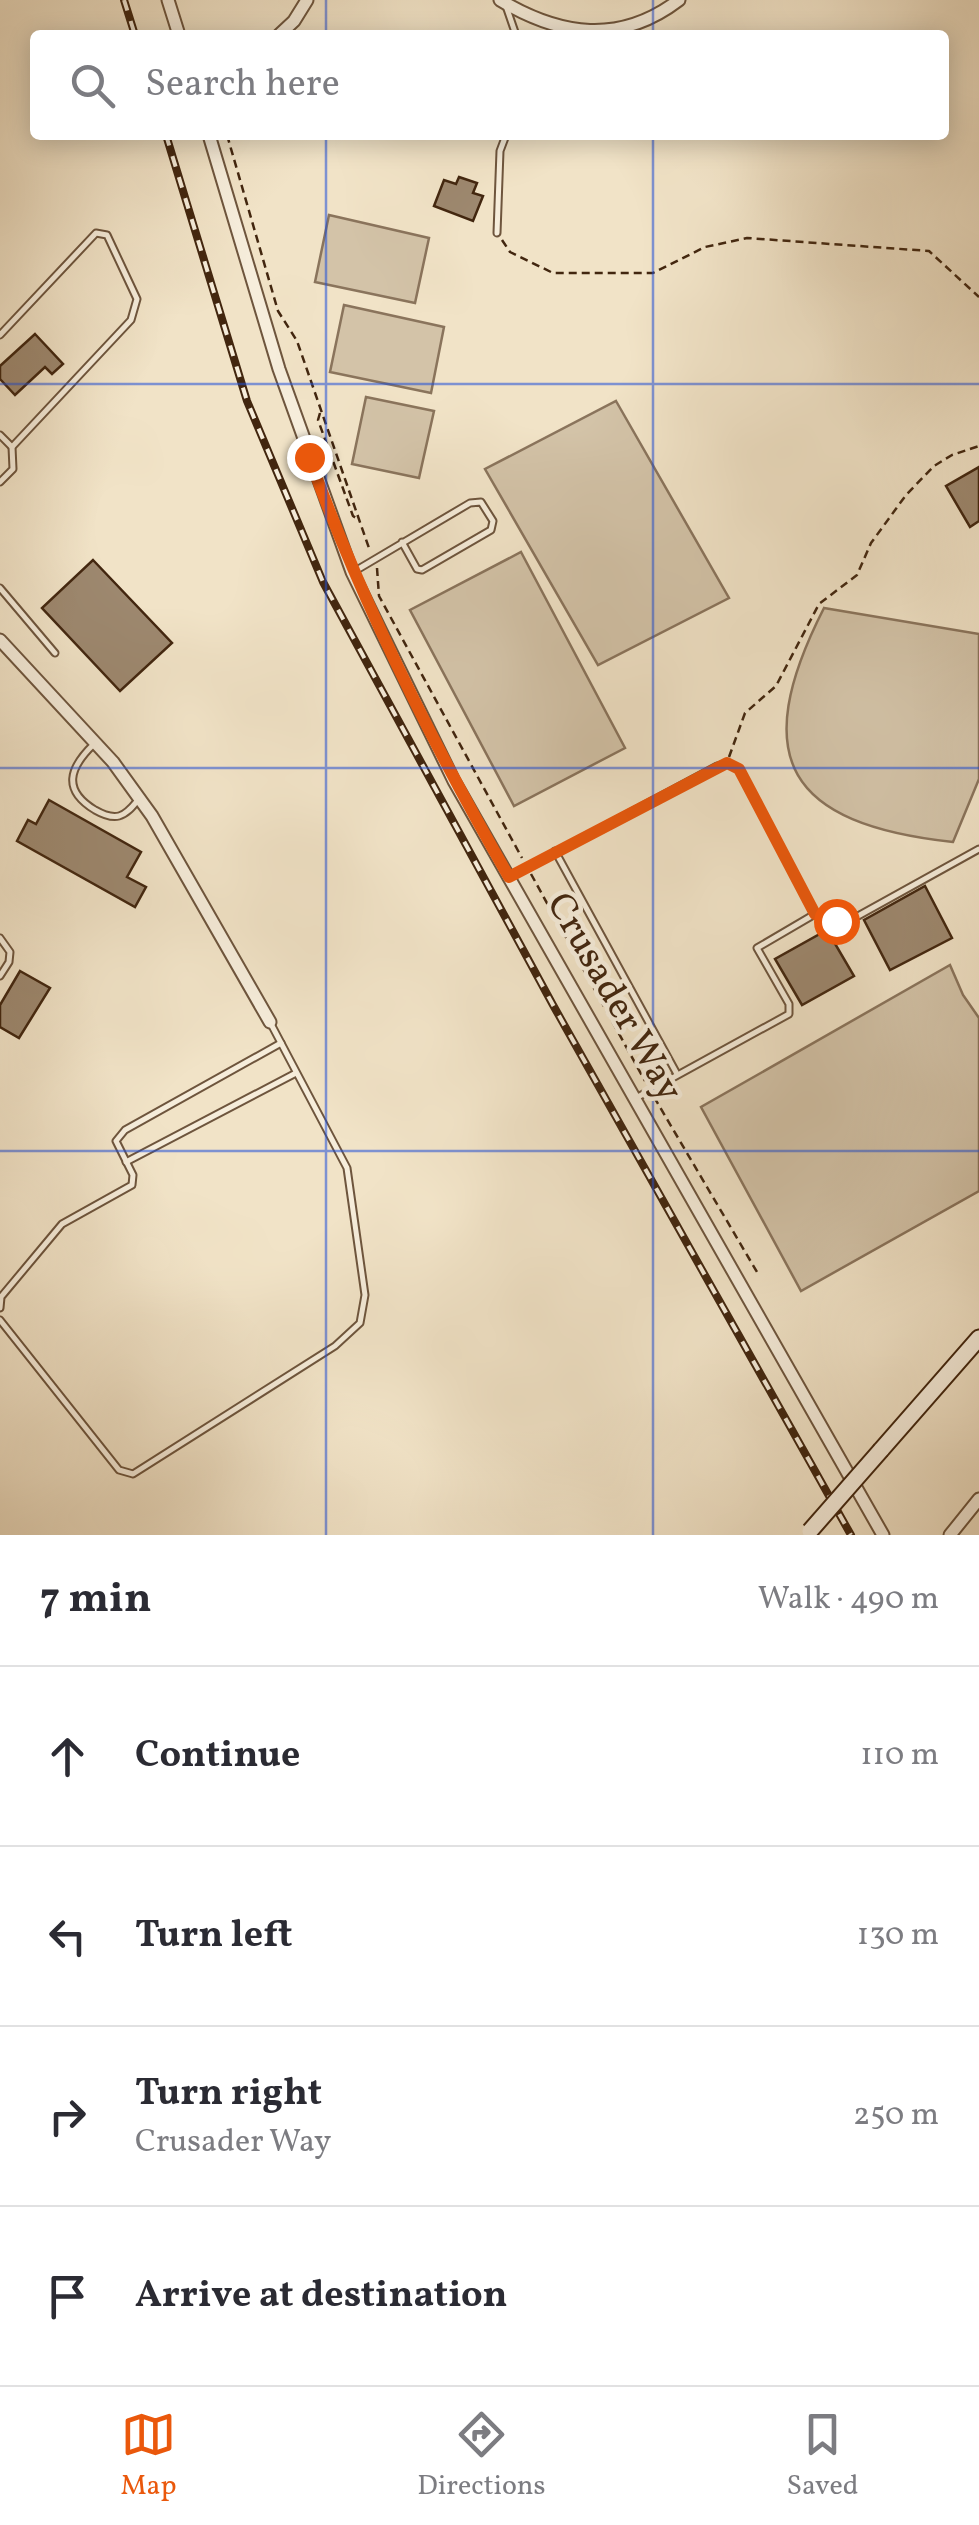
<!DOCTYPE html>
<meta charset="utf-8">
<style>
:root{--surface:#fff;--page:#f2f2f3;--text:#2b2b33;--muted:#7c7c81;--line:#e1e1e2;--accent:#ea580c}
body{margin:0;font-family:Vollkorn,serif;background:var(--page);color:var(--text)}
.stop{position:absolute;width:30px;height:30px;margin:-22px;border:8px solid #ea580c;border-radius:50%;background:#fff}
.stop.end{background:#ea580c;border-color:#fff;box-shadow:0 2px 10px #0008}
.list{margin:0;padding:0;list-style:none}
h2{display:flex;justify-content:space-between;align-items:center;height:130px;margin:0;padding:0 40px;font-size:42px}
h2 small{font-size:32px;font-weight:400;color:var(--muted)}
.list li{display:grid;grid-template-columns:65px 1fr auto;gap:30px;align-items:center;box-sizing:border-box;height:180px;padding:0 40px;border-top:2px solid var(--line)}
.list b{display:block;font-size:38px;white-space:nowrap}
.list p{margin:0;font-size:32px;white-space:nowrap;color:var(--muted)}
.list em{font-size:32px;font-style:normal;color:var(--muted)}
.icon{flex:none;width:55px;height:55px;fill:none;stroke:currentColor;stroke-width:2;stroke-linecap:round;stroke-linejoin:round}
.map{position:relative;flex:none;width:979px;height:1535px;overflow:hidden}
.search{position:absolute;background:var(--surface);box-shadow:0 5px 25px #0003;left:30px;right:30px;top:30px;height:110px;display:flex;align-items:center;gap:25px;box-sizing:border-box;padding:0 35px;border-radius:10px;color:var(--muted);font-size:38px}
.sheet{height:850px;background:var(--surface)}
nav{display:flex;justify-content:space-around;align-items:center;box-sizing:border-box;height:140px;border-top:2px solid var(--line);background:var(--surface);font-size:28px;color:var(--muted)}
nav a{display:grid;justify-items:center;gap:5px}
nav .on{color:var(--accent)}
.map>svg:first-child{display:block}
.green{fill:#d3c3a8;stroke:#8a745c;stroke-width:2.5}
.building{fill:#9d886f;stroke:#42260f;stroke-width:2.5}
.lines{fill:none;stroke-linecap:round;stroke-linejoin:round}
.service-casing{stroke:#6e553d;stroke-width:9}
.minor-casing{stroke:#6e553d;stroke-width:15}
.secondary-casing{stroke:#42260f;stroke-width:19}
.path{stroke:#42260f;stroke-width:2.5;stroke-dasharray:8 5;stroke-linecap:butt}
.service{stroke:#f6eddb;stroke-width:5}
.minor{stroke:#f6eddb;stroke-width:11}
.secondary{stroke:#f6eddb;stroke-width:15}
.rail-casing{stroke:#42260f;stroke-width:8}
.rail{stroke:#f6eddb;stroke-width:4;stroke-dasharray:11;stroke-linecap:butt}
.secondary-bridge-casing{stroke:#42260f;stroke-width:19;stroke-linecap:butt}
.secondary-bridge{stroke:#f6eddb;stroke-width:15}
.route{stroke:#ea580c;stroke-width:12}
.grid{fill:none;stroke:#1d4ed8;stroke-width:2.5;stroke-opacity:0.55}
.labels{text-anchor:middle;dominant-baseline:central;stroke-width:9;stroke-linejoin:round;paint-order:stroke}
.street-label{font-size:38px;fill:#42260f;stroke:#f6eddb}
</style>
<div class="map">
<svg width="979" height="1535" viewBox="0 0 979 1535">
<rect width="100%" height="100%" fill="#f1e3c7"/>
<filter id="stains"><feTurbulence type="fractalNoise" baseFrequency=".002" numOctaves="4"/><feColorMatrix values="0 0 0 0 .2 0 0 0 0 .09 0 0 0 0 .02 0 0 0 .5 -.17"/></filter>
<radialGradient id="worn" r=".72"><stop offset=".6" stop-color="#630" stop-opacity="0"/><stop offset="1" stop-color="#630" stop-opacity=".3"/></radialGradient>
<g class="green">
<polygon points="329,215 429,238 415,303 315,282"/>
<polygon points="344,305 444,327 431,393 330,372"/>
<polygon points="366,397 434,411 419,478 352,464"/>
<polygon points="616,401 729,598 598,665 485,469"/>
<polygon points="521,552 625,748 514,806 410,610"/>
<path d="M824,608L979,634V779L953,842C788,824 747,759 824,608Z"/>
<polygon points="950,965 963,995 979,1018 979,1191 801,1291 701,1107"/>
</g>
<g class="building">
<polygon points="459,177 477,183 473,193 483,196 473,221 434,206 444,180 456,184"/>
<polygon points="35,334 63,364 52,374 45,367 15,395 0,379 0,366"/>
<polygon points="979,467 979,521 970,527 946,486"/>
<polygon points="93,560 172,643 120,691 42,608"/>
<polygon points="49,800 141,852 127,877 146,887 135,907 17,841 28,820 36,824"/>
<polygon points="925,886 952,938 890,970 864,920"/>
<polygon points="827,930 854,976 802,1005 775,959"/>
<polygon points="20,971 50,988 19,1038 0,1027 0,1005"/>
</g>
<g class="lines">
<defs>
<g id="service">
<polyline points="506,6 516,35"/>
<polyline points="497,233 500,151 506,135"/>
<polyline points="0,335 96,233 107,235 137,299 131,320 12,447 13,469 0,482"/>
<polyline points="0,435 12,447"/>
<polyline points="355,571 470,503 481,502 493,521 491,530 422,570 417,569 402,542"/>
<polyline points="0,588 55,653"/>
<path d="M94,744C69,768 62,790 95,810C102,814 111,818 119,816C127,814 133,806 138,800"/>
<polyline points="555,851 677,1074"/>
<polyline points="512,876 717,766 727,763 739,769 815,914 757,948 789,1004 789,1014 636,1098"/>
<polyline points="815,914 836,921 858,916 979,849"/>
<polyline points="0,938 10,952 9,962 0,976"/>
<polyline points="126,1162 296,1073"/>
<polyline points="0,1308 1,1297 62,1224 132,1185 133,1175 116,1141 125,1130 281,1043"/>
<polyline points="0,1320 119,1470 133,1474 335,1346 360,1323 365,1295 347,1168 271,1024"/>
</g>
<g id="minor">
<polyline points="168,0 179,35"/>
<path d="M500,0C560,36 620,45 679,0"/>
<polyline points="279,35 294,21 307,0"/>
<polyline points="209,135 279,369 352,572 454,781 883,1535"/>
<polyline points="0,640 113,762 152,816 270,1022"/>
<polyline points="950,1535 979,1499"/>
</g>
<polyline id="secondary" points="881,1450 979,1338"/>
</defs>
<use href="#service" class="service-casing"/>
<use href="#minor" class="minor-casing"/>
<use href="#secondary" class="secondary-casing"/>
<g class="path">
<polyline points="227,135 278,311 297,341 370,551"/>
<polyline points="502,240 510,252 553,273 653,273 705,247 747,238 929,251 979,297"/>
<polyline points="320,413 318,420 353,516 359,520"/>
<polyline points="377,568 379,596 522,858"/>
<polyline points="729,757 745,713 776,686 819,604 857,575 871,543 906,495 934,466 952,455 979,446"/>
<polyline points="531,874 645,1081"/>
<polyline points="654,1097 757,1272"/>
</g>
<use href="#service" class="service"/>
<use href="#minor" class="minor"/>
<use href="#secondary" class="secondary"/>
<defs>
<g id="rail">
<polyline points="124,0 135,35"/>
<polyline points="166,135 247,401 323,582 553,1005 851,1535"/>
</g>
</defs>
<use href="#rail" class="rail-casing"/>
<use href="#rail" class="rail"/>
<defs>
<polyline id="secondary-bridge" points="810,1531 881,1450"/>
</defs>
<use href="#secondary-bridge" class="secondary-bridge-casing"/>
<use href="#secondary-bridge" class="secondary-bridge"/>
</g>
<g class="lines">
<path class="route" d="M309,457C362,603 432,743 509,877L727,763L739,769L815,914L836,921"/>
</g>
<path class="grid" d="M326,0V35M653,0V35M326,135V1535M653,135V1535M0,384H979M0,768H979M0,1151H979"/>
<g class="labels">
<g class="street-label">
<text transform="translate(613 998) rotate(60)">Crusader Way</text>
</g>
</g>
<rect width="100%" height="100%" filter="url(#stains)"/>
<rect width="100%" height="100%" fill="url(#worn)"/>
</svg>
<div class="stop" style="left:836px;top:921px"></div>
<div class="stop end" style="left:309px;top:457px"></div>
<div class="search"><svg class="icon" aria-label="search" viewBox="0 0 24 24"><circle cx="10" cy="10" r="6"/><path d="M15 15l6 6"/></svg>Search here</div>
</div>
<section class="sheet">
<h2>7 min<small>Walk · 490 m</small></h2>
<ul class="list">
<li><svg class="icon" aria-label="ahead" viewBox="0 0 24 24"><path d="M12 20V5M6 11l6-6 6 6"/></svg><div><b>Continue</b></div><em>110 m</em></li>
<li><svg class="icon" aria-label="left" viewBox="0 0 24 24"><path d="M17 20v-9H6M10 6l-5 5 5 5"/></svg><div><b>Turn left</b></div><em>130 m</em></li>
<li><svg class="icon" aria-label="right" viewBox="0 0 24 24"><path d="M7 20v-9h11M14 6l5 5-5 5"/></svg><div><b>Turn right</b><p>Crusader Way</p></div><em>250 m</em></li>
<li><svg class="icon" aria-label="arrive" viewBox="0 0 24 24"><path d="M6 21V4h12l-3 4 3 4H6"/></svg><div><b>Arrive at destination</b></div></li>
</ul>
</section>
<nav>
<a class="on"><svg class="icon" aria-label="map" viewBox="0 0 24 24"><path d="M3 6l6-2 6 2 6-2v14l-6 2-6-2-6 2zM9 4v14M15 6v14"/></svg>Map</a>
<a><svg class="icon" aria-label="directions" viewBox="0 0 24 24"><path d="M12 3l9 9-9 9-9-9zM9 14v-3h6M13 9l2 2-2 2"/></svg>Directions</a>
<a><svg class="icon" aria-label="saved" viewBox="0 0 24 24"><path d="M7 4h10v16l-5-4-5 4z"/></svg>Saved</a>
</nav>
